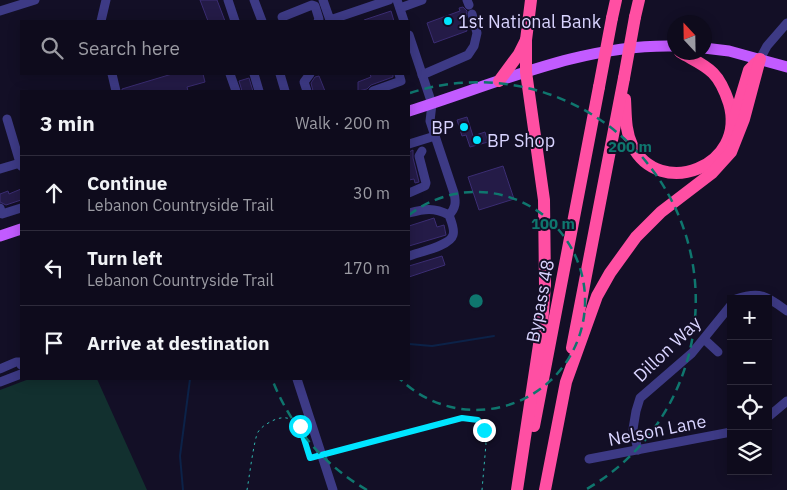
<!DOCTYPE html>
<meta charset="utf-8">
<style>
:root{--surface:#0e0b1c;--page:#1c1929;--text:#f1f3f6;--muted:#9b9ba3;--line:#2e2b3b}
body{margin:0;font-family:"IBM Plex Sans",sans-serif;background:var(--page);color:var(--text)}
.controls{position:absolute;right:15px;bottom:15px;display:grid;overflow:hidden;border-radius:0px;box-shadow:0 2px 12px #0003}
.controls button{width:45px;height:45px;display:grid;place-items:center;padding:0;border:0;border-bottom:1px solid var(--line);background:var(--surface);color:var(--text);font:25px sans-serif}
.compass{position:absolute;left:667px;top:15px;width:45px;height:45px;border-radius:50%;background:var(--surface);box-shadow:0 2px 12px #0003;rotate:338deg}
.stop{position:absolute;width:15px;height:15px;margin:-11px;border:4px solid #00e5ff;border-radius:50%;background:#fff}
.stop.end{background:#00e5ff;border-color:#fff;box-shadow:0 1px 5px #0008}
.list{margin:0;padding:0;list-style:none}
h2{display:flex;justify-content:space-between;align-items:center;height:65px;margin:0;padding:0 20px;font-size:21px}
h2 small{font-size:16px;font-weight:400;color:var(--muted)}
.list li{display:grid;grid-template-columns:32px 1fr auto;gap:15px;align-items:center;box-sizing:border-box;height:75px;padding:0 20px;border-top:1px solid var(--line)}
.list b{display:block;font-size:19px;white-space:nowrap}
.list p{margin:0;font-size:16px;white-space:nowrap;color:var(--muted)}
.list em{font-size:16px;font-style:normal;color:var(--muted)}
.icon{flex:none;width:28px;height:28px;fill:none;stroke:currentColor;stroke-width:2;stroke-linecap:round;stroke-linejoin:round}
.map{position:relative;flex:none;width:787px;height:490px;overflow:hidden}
.search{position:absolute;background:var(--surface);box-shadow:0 2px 12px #0003;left:20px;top:20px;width:390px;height:55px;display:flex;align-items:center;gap:12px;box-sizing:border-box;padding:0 18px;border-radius:0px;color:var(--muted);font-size:19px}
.panel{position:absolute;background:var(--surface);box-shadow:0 2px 12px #0003;left:20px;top:90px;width:390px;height:290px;border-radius:0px}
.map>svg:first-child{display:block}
.green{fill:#12302f}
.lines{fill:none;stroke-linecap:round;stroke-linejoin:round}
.stream{stroke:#0c2248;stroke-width:2}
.building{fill:#241b47;stroke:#3b2d73}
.path{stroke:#2fb8b0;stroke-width:1;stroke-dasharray:2.5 4;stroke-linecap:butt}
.minor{stroke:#3d3a85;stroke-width:9}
.major{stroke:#c25bff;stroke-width:11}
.highway{stroke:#ff4fa3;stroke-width:12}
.highway-bridge{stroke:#ff4fa3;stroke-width:12}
.route{stroke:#00e5ff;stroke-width:6}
.ring{fill:none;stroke:#0f766e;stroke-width:2.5;stroke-dasharray:9 6}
.poi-dot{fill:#00e5ff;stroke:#130f26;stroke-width:2}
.labels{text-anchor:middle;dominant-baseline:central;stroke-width:4;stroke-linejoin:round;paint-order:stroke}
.poi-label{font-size:18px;fill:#d9d4ff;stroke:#130f26;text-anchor:start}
.street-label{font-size:18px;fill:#d9d4ff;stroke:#130f26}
.centre{fill:#0f766e;stroke:#130f26;stroke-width:2.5}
.ring-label{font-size:15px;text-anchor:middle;font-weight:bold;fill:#0f766e;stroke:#130f26;stroke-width:4;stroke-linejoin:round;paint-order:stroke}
</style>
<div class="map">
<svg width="787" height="490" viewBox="0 0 787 490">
<rect width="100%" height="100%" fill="#130f26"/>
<polygon class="green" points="29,379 97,379 147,490 0,490 0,390"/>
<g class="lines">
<g class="stream">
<polyline points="409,344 432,346 494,336"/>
<polyline points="183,490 180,456 190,379"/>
</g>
</g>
<g class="building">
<polygon points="200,0 217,0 225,21 208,21"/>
<polygon points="463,7 467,11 466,17 462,18 467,31 434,43 427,23 460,11 459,8"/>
<polygon points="391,11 394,21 364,21 364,20"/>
<polygon points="172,74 203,74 205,82 187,87 188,91 122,91 122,89"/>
<polygon points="370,74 393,74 393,77 371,85 367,89 358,91 358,82 371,77"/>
<polygon points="319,76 325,91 313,91 311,83 315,77"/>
<polygon points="249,78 253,91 242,91 239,81"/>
<polygon points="467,117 473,136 485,132 488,142 470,147 466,135 462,136 457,120"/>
<polygon points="413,150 413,158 419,182 415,183 414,179 409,180 409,152"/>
<polygon points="503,166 514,199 479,210 468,177"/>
<polygon points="21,189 21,200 6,205 0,202 0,194 8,191 9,194"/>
<polygon points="434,218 437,227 444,225 446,235 409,246 409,226"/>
<polygon points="442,256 445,265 409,277 409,266"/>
</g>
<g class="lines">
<g class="path">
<polyline points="331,454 462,418 478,421 484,430 486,444 482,490"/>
<path d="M247,490C249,479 254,439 258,432C262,426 268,423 274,420C300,409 304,441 310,458H315"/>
</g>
<g class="minor">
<polyline points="228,0 235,21"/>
<polyline points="254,0 262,21"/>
<polyline points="323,0 330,20 389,0"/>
<polyline points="397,0 404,21"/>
<polyline points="467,0 469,5"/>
<polyline points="400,8 422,0"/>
<polyline points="0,11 35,0"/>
<polyline points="282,17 312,5 315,6 319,19 318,21"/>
<polyline points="101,21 106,0"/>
<path d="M409,35L432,104L430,121L454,193C456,202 456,208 449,215"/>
<polyline points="760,59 767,46 787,23"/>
<polyline points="112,74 116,91"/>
<polyline points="230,74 236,91"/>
<polyline points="254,74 259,91"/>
<polyline points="280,74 285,91"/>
<polyline points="422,75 468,55 474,46 477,33 472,14"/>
<polyline points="307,91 304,82 310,74"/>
<polyline points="373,91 401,81 399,74"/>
<polyline points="7,119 21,166"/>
<polyline points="409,144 435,136"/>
<polyline points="0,169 20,163"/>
<polyline points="409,193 425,186 426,183 419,156 422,151"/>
<polyline points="0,208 2,214 21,208"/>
<path d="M409,213C424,209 434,207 449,215C451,221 455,229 453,235C450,246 419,252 409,256"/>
<path d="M736,299C760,291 767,296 787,311"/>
<polyline points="704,339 718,352"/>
<polyline points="0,369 16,362 20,362 21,365"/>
<polyline points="297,379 333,490"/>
<polyline points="0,382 21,374"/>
<polyline points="768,417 787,401"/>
<polyline points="638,450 633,429 636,411 640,398 692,353 731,305"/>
<polyline points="589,459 731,432"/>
</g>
<g class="major">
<polyline points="704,48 729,51 787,67"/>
<path d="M409,111C496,84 581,44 674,46"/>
<polyline points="0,236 21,229"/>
</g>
<g class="highway">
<polyline points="635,17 639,0"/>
<polyline points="612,18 616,0"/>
<polyline points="499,81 519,54 526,40"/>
<path d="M625,99C626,115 625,130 632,145C659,200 748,167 729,103C725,91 721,81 713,73C703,63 691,59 680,52"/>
<polyline points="734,120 749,70 756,63"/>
<polyline points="572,348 624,78"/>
<polyline points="534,426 599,87"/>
<polyline points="517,490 542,325 545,285 544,200 526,72 526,40 531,0"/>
<polyline points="545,490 566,382 597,296 610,273 636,237 661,212 712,173 731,152 744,119 760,59"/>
</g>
<g class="highway-bridge">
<polyline points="624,78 635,17"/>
<polyline points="599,87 612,18"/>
</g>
</g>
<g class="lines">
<polyline class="route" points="300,426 310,458 462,418 478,420 484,430"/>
</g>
<g class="ring">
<path d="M409 215A109 109 0 1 1 400 379"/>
<path d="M367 490A218 218 0 0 1 272 379M410 93A218 218 0 0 1 585 490"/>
</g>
<g class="poi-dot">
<circle cx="448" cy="21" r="5"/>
<circle cx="464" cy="127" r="5"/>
<circle cx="477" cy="140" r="5"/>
</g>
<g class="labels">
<g class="poi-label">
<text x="458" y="21">1st National Bank</text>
<text x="454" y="127" text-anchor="end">BP</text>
<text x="487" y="140">BP Shop</text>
</g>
<g class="street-label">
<text transform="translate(540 301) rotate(-79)">Bypass 48</text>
<text transform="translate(667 349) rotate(-44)">Dillon Way</text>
<text transform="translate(657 430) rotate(-11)">Nelson Lane</text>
</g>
</g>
<circle cx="476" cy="301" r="8" class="centre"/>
<g class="ring-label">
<text x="630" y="152">200 m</text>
<text x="553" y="229">100 m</text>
</g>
</svg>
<div class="controls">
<button>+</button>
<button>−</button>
<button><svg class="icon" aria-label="locate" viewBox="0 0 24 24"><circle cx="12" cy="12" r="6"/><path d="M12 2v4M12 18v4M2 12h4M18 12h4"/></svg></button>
<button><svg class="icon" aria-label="layers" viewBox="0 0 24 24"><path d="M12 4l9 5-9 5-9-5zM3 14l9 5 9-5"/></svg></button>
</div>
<svg class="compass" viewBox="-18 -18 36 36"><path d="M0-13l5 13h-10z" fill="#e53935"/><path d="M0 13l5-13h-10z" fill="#9b9ba3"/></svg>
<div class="stop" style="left:300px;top:426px"></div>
<div class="stop end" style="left:484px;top:430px"></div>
<div class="search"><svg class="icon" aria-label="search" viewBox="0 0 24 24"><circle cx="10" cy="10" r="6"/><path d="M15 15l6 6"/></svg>Search here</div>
<section class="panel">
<h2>3 min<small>Walk · 200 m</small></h2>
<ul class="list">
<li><svg class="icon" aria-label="ahead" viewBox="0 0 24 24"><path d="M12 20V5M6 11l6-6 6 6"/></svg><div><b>Continue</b><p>Lebanon Countryside Trail</p></div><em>30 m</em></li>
<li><svg class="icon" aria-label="left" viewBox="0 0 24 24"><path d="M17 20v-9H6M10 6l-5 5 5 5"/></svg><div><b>Turn left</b><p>Lebanon Countryside Trail</p></div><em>170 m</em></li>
<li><svg class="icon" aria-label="arrive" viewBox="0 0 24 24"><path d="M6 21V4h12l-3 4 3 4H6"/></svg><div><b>Arrive at destination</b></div></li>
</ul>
</section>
</div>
